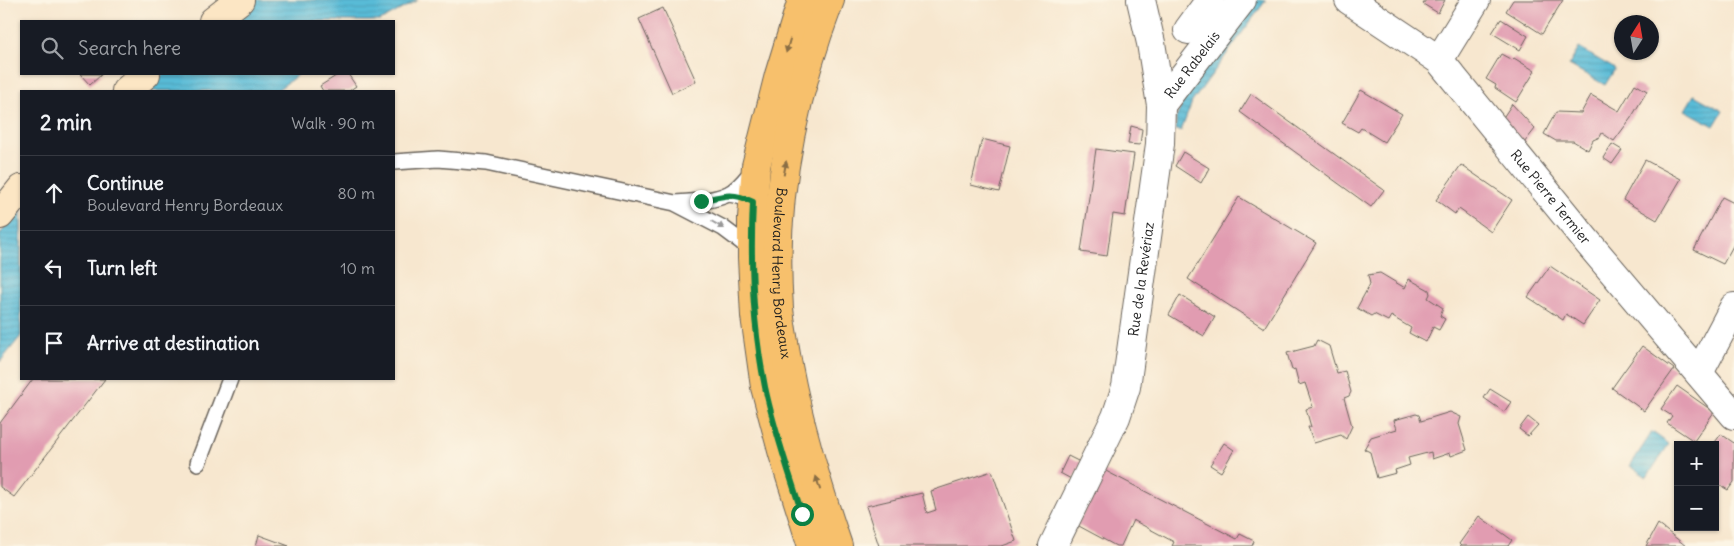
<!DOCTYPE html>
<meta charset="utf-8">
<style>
:root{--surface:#171b24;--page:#20242c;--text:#f1f3f6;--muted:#9ea1a6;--line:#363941}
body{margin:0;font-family:Delius,sans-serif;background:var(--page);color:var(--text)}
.controls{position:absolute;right:15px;bottom:15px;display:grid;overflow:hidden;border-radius:0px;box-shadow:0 1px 4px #0004}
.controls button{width:45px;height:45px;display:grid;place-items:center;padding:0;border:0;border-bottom:1px solid var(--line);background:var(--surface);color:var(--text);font:25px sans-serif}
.compass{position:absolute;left:1614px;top:15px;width:45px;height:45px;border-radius:50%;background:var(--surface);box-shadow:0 1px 4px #0004;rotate:11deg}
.stop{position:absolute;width:15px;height:15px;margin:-11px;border:4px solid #0b8043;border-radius:50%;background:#fff}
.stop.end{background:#0b8043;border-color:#fff;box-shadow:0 1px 5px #0008}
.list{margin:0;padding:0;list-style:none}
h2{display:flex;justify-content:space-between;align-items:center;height:65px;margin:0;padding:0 20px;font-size:21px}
h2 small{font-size:16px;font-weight:400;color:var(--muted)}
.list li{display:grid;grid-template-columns:32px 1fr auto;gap:15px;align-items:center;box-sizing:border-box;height:75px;padding:0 20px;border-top:1px solid var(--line)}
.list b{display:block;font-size:19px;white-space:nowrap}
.list p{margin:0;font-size:16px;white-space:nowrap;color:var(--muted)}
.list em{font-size:16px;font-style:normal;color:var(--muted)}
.icon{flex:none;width:28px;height:28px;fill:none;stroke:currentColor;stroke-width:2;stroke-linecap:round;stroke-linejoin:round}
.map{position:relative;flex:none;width:1734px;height:546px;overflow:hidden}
.search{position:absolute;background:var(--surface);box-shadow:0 1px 4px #0004;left:20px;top:20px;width:375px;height:55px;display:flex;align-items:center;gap:12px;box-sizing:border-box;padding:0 18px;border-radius:0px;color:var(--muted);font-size:19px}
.panel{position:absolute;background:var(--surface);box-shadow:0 1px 4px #0004;left:20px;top:90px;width:375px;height:290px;border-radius:0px}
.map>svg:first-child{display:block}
.water{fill:url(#water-rules);stroke:#3a6c7a}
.building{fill:#e19cb1}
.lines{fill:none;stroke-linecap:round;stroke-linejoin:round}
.lane-casing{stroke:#69635b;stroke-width:18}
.street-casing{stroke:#69635b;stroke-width:30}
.secondary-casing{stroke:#69635b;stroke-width:30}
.primary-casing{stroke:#69635b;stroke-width:30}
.lane{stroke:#fff;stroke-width:15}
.street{stroke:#fff;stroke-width:28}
.secondary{stroke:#fce6c4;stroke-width:28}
.primary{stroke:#f7c06c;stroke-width:28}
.oneway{fill:#8a6e44}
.oneway2{fill:#999}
.route{stroke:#0b8043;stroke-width:6}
.labels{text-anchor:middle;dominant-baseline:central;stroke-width:4.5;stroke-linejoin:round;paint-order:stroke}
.street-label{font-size:14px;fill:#1c1c1c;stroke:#fcf5e5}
</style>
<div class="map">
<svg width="1734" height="546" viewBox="0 0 1734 546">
<defs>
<pattern id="water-rules" width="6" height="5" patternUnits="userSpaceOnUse" patternTransform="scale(1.25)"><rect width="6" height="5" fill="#59bbd7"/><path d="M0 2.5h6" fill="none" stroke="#4da0b8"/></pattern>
</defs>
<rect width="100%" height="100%" fill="#fcf5e5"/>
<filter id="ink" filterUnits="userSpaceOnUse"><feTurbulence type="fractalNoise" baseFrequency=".02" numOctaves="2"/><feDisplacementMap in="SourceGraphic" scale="10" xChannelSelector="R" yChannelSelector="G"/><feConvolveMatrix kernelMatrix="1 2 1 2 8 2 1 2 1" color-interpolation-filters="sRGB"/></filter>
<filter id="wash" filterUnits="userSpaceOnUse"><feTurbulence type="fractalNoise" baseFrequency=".0096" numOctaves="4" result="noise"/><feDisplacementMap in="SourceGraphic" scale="20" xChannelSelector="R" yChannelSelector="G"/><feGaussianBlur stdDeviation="1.12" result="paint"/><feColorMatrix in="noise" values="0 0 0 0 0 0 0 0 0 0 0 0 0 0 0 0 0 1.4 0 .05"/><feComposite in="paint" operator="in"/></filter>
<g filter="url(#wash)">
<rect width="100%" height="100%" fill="#f7e7cf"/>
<g class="water">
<polygon points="256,0 418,0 380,21 227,21"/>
<polygon points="1253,0 1266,0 1192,102 1181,131 1176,130 1176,118 1184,100 1228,32"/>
<polygon points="1579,48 1615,69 1605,85 1569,65"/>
<polygon points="163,74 299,74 276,91 144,91"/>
<polygon points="1694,95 1723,111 1714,126 1685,110"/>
<polygon points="21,207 21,336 0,362 0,234"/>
<polygon points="1652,432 1669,444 1647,477 1630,466"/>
</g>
<g id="blocks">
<g class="building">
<polygon points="1426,0 1445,0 1438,13 1423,4"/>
<polygon points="1513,0 1563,0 1542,34 1506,11"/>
<polygon points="663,8 696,81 672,93 639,19"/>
<polygon points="1501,19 1528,36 1520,50 1492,33"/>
<polygon points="1501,54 1512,60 1514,58 1535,71 1516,102 1495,88 1496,85 1486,79"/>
<polygon points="80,74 102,74 90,85"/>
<polygon points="339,74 348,74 356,86 349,91 323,91 320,86"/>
<polygon points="1635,84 1647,91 1631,118 1614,141 1602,133 1600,137 1593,140 1588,150 1573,141 1556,141 1544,134 1556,112 1581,113 1591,95 1619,111"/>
<polygon points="1361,90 1402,114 1384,142 1361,128 1358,132 1342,123"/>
<polygon points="1251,94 1384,190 1371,207 1240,112"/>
<polygon points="1512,104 1535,129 1524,143 1502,119"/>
<polygon points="1131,126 1142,129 1140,145 1128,144"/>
<polygon points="982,139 1010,146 999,192 971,185"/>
<polygon points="1612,144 1622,150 1612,164 1603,158"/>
<polygon points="1096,149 1134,154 1125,216 1113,214 1107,256 1081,252"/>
<polygon points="1183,152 1209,168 1201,183 1175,166"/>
<polygon points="1645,160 1681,179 1657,220 1623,200"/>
<polygon points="1461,165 1512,200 1491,232 1459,209 1455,214 1436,200"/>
<polygon points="1239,197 1316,243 1264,328 1188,279"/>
<polygon points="1722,197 1734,203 1734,244 1723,264 1694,250"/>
<polygon points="1550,266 1600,300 1583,325 1566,314 1563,320 1528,297"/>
<polygon points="1380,273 1405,288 1409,279 1429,290 1430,294 1428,298 1443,308 1440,316 1445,319 1439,330 1433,327 1426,342 1409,333 1411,328 1391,316 1388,321 1374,314 1371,316 1357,308 1370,284 1368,275"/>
<polygon points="1180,295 1215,317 1204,336 1169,315"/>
<polygon points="1317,340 1329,346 1337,373 1345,371 1351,392 1349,396 1344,398 1352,426 1346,439 1341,435 1314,443 1308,427 1311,427 1306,409 1313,407 1305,383 1299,385 1295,369 1292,370 1287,353 1314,346"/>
<polygon points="1642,346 1674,369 1644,411 1612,388"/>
<polygon points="33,379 105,379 14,497 0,487 0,423"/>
<polygon points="1677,386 1714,412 1694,441 1667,423 1672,416 1661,409"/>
<polygon points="1490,389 1511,402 1504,412 1484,398"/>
<polygon points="1450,412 1461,417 1459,424 1467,450 1451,456 1450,453 1432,459 1431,452 1408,458 1410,465 1395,470 1396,473 1377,478 1370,452 1364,449 1371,437 1397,429 1394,420 1416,414 1419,415 1421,421"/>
<polygon points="1528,417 1538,425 1528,436 1519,429"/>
<polygon points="1721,434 1734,443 1734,482 1728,490 1715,482 1715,445 1713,445"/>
<polygon points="1224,443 1234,450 1221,472 1210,465"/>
<polygon points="1068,456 1082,463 1073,480 1060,473"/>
<polygon points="1104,470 1237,539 1240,534 1254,541 1252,546 1172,546 1174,542 1133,520 1121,546 1116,546 1077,525"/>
<polygon points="992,471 1016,541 1002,546 879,546 866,506 922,493 927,513 936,510 931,491"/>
<polygon points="1479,516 1512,540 1508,546 1461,546 1459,544"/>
<polygon points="1658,524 1686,546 1646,546"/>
<polygon points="259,535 289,546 256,546"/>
</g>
</g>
</g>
<g filter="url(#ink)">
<use href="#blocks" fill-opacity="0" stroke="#69635b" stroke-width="1"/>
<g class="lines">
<defs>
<g id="lane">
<polyline points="394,162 438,159 486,163 675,203 723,228 743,243 750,255"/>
<path d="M729,194C740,196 749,198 757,206"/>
<path d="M676,203C692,202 714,201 728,194C738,190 747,177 754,169"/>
<polyline points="198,463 230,379"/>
</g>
<g id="street">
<path id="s1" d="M1349,0L1439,60L1585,239L1734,415"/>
<polyline points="1188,30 1210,0"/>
<polyline points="1439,60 1476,0"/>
<path id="s2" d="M1161,105L1242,0"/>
<polyline points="1699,373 1734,307"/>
<path id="s3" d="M1053,546L1116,417L1126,387L1160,144L1161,105L1151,43L1141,0"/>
</g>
<g id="secondary">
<polyline points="213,21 240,0"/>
<polyline points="126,91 146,74"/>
<polyline points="0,215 21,189"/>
</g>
<g id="primary">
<polyline points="802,0 779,75 756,166 752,218 752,258 755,316 765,387 783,454 812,546"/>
<path id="s4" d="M830,0C793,97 771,203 779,308C780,321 783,335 785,349C796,416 816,482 838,546"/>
</g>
</defs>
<use href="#lane" class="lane-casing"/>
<use href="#street" class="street-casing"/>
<use href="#secondary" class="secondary-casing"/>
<use href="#primary" class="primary-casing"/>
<use href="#lane" class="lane"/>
<use href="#street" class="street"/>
<use href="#secondary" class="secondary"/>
<use href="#primary" class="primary"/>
</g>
<defs><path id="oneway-solid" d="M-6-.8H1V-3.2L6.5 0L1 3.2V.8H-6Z" transform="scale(1.25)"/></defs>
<g class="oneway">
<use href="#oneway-solid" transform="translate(788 46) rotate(106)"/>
<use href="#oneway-solid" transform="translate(785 168) rotate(-80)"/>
<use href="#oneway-solid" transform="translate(818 483) rotate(-107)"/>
</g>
<use class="oneway2" href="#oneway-solid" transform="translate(718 225) rotate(30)"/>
</g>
<g class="lines" filter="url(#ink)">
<path class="route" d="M701,201C722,196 732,191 753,202C750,263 753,327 765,387C774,430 789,472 802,514"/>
</g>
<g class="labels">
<g class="street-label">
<text stroke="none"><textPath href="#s2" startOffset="51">Rue Rabelais</textPath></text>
<text stroke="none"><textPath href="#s1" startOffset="285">Rue Pierre Termier</textPath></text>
<text stroke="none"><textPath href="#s4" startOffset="280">Boulevard Henry Bordeaux</textPath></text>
<text stroke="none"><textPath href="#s3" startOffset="284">Rue de la Revériaz</textPath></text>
</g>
</g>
</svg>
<div class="controls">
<button>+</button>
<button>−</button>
</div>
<svg class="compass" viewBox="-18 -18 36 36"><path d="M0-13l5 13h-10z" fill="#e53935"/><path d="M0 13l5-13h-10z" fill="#9ea1a6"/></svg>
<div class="stop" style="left:802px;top:514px"></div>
<div class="stop end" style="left:701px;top:201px"></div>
<div class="search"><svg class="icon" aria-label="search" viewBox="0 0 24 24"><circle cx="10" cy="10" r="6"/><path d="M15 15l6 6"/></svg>Search here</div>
<section class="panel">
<h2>2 min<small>Walk · 90 m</small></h2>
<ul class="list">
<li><svg class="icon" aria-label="ahead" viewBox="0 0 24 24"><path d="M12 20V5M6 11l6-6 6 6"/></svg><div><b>Continue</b><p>Boulevard Henry Bordeaux</p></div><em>80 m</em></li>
<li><svg class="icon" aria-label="left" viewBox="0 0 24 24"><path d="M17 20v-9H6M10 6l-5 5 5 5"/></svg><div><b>Turn left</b></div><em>10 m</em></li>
<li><svg class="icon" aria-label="arrive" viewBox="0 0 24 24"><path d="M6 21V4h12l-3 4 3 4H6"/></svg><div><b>Arrive at destination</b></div></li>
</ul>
</section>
</div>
